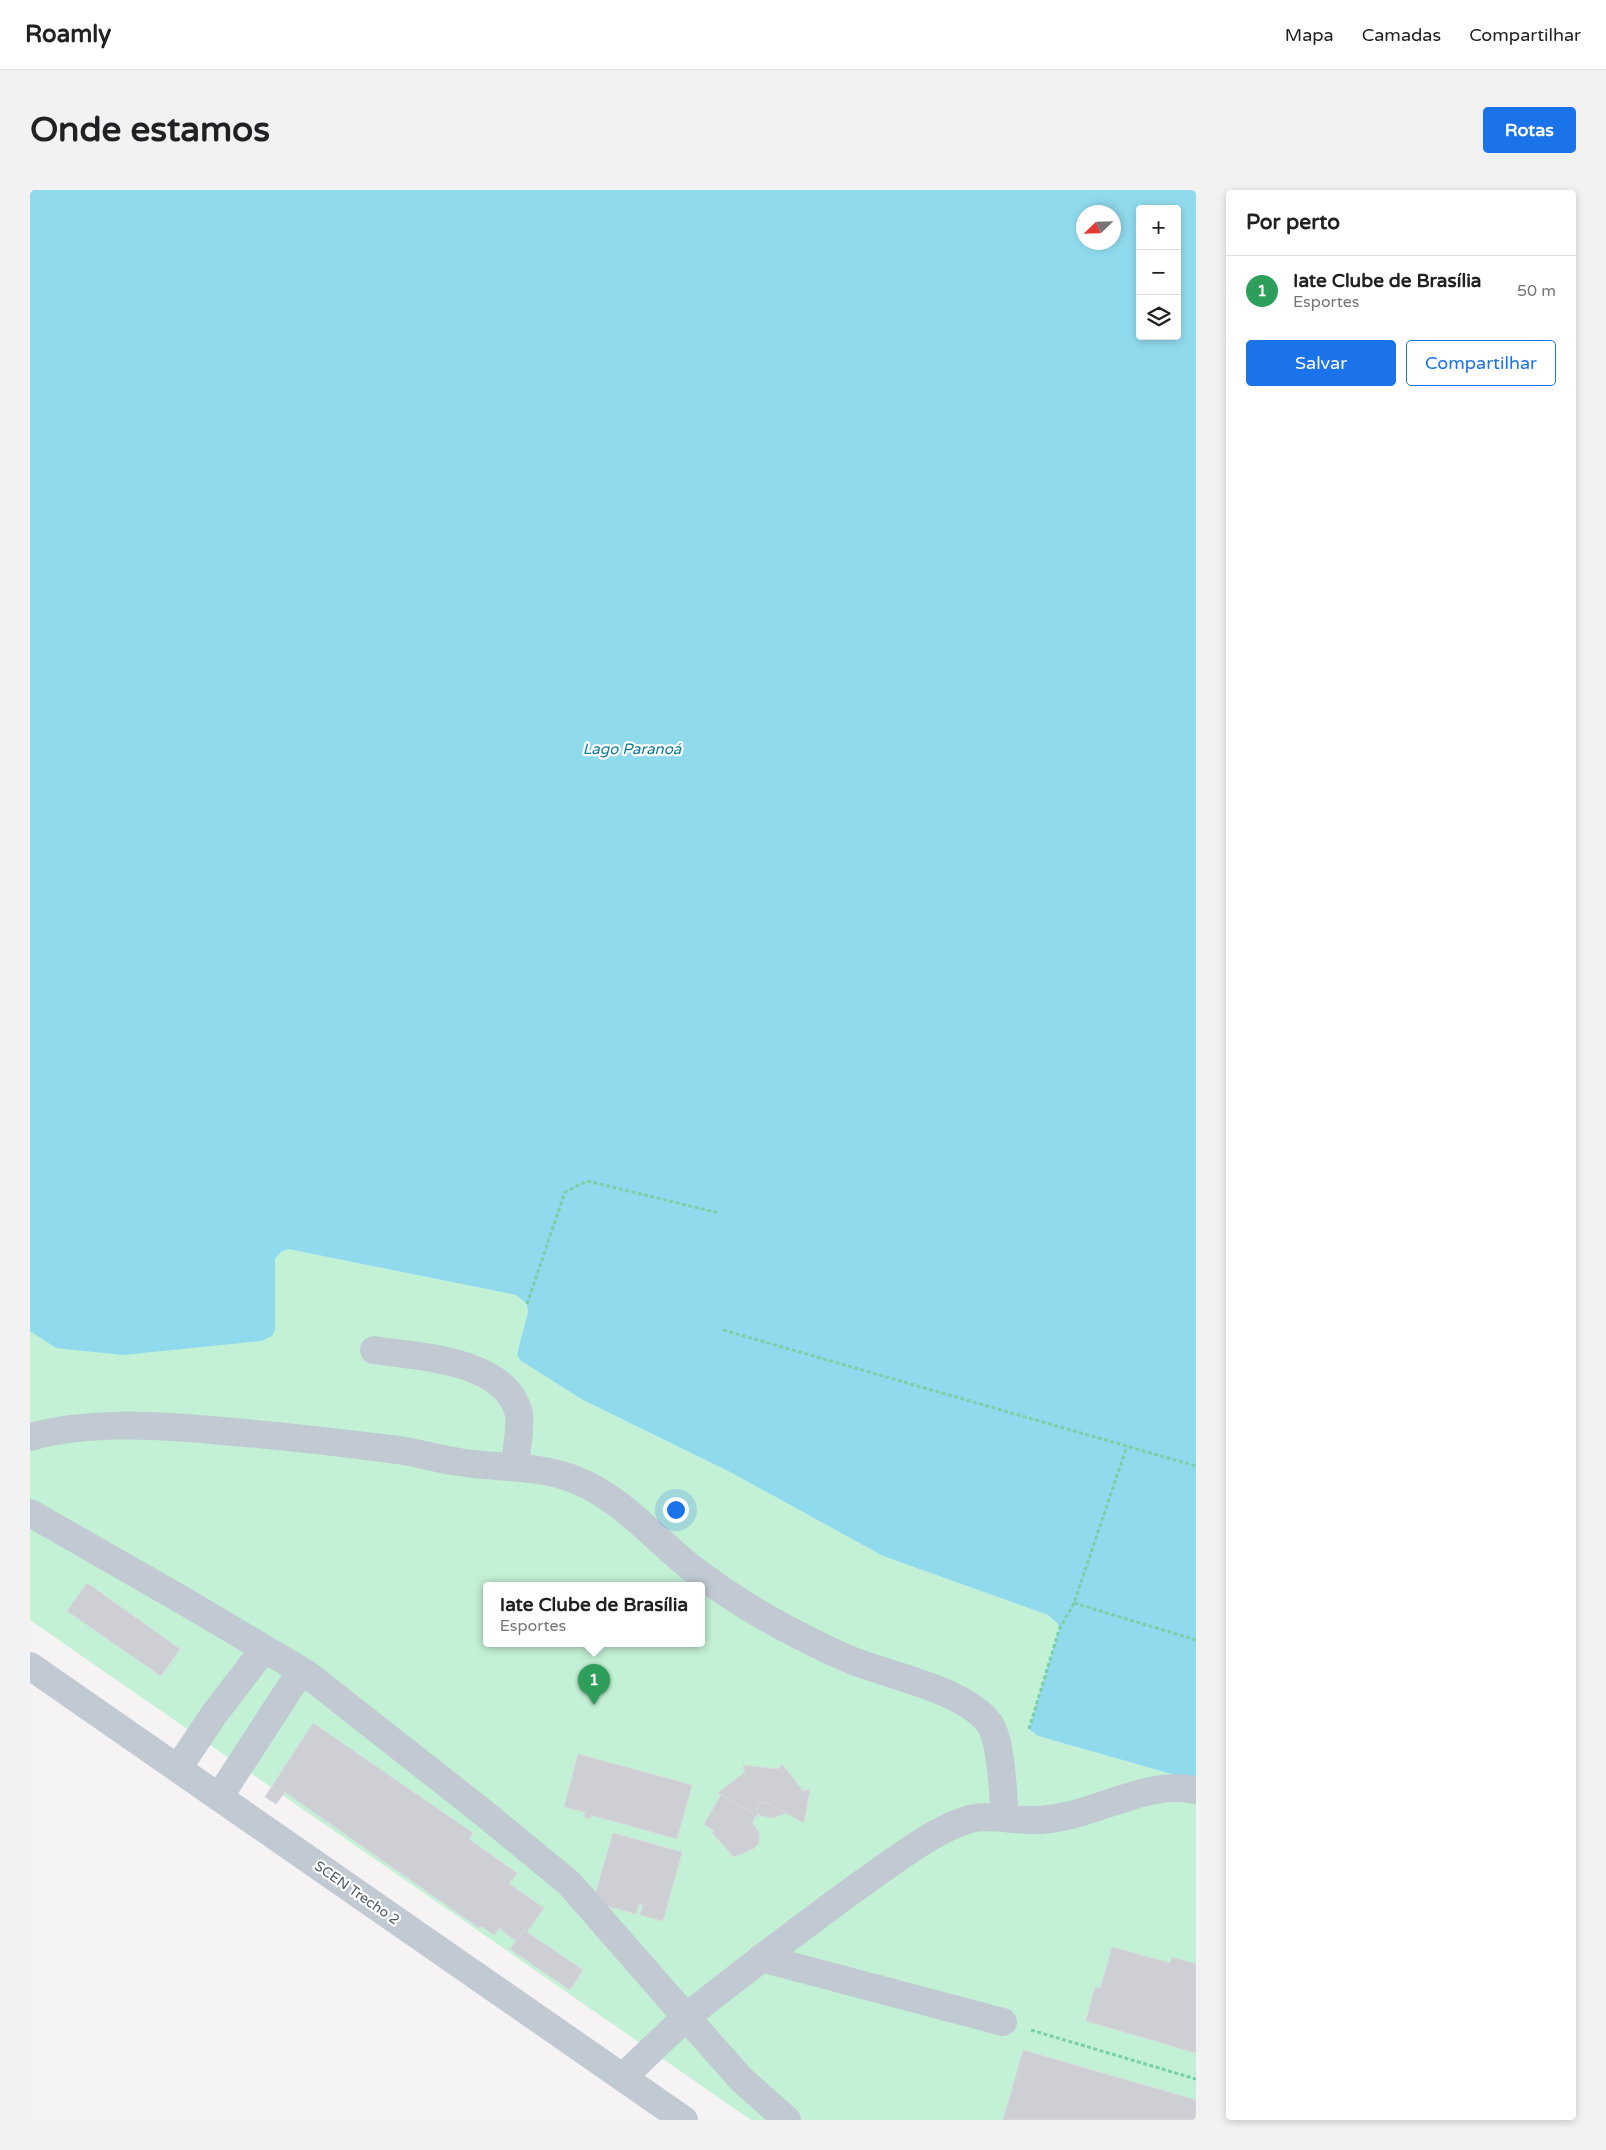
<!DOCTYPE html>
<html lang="pt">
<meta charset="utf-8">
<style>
:root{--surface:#fff;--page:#f2f2f2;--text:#202124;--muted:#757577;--line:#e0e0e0;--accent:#1a73e8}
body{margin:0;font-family:"Varela Round",sans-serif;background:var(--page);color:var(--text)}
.controls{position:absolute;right:15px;top:15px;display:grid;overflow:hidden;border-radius:5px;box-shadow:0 2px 8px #0003}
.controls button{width:45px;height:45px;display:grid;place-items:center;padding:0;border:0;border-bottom:1px solid var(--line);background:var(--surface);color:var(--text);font:25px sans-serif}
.compass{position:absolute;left:1046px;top:15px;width:45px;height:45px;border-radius:50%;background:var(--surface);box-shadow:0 2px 8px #0003;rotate:247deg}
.you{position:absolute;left:645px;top:1319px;width:18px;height:18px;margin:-12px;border:4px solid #fff;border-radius:50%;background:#1a73e8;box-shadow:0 0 0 8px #1a73e833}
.badge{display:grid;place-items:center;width:32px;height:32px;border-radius:50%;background:var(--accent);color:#fff;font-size:16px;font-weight:700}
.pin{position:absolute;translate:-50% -41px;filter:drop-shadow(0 1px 2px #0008)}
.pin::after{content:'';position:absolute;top:26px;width:18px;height:15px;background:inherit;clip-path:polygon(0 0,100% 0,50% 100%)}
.popup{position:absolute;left:453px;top:1392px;width:222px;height:65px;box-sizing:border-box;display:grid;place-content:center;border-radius:5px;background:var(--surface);filter:drop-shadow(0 1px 4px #0005);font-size:16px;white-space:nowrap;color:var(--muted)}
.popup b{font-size:19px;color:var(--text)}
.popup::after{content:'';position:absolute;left:50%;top:100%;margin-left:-10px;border:10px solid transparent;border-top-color:var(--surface)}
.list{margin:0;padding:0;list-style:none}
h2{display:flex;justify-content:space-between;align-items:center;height:65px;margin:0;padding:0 20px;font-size:21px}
h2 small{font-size:16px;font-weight:400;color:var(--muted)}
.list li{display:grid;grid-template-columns:32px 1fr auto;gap:15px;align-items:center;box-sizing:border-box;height:70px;padding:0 20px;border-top:1px solid var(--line)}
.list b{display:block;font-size:19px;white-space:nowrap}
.list p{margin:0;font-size:16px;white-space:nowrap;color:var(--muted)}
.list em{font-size:16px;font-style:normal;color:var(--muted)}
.actions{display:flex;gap:10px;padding:15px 20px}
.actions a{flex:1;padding:11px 0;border:1px solid var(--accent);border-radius:5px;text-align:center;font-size:18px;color:var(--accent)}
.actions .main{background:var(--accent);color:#fff}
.icon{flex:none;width:28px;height:28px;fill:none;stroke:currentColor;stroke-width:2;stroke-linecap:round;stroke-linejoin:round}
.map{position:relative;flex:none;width:1166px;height:1930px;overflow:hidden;border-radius:5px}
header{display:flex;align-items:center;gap:30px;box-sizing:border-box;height:70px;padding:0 25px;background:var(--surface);border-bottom:1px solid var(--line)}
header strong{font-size:24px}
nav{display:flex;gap:28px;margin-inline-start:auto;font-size:18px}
.intro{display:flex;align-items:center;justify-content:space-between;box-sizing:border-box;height:120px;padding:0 30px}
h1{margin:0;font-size:35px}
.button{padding:12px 22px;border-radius:5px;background:var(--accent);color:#fff;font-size:18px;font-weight:700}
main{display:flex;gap:30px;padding:0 30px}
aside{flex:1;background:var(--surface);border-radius:5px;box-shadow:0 2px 8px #0003}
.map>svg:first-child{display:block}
.green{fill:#c3f1d5;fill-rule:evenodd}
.water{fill:#90daee;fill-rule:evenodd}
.building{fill:#cdcfd5;stroke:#d7d9de}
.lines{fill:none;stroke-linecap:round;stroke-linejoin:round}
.path{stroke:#7ad0a6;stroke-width:3;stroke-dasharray:4 2.5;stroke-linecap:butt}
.minor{stroke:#c1cad2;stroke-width:28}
.labels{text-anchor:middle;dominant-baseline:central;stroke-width:4.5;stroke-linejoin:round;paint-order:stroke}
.street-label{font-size:14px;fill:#4a5661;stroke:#fff}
.water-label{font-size:15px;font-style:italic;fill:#0c7c9b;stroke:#fff}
</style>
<header>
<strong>Roamly</strong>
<nav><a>Mapa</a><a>Camadas</a><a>Compartilhar</a></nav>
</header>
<div class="intro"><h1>Onde estamos</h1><a class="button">Rotas</a></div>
<main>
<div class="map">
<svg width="1166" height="1930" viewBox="0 0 1166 1930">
<rect width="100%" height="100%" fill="#f5f3f3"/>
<path class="green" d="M258,1059L486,1105L497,1114L498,1122L487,1164L553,1210L700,1282L853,1366L1018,1425L1028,1434L1029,1440L999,1539L1008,1546L1166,1591V1930H721L0,1430V1141L245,1140V1069L251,1062ZM456,1396H672V1454H456Z"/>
<path class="water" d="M0,0H1166V1591L1008,1546L999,1539L1029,1440L1028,1434L1018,1425L853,1366L700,1282L553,1210L490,1170L487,1164L498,1122L497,1114L486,1105L258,1059L251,1062L245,1069V1140L242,1146L232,1151L93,1165L26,1158L0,1141ZM1110,19H1147V146H1110ZM1054,22H1084V52H1054Z"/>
<g class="building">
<polygon points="57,1393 150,1459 131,1486 37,1421"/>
<polygon points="283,1533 443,1643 439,1649 487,1683 479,1694 514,1718 497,1742 494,1740 486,1751 469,1738 464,1745 451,1736 449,1738 255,1602 246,1614 235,1607"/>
<polygon points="548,1564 662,1595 647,1649 561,1625 560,1629 554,1627 555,1622 534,1617"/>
<polygon points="752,1574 773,1601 780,1599 774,1633 736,1612 729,1614 727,1618 728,1627 688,1603 715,1582 713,1575 748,1579"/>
<polygon points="691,1605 726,1625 722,1633 729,1642 729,1653 723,1659 704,1667 682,1643 684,1641 674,1634"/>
<polygon points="736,1612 757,1623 743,1628 731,1626 728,1623 727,1618 729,1614"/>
<polygon points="583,1643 652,1662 633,1731 610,1725 613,1715 609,1714 606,1724 563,1712"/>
<polygon points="494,1740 553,1780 540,1800 480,1759"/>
<polygon points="1082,1757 1140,1773 1142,1767 1166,1774 1166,1863 1056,1831 1065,1797 1070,1799"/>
<polygon points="993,1860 1166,1910 1166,1930 973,1930"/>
</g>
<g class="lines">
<g class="path">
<polyline points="497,1114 535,1002 557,991 689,1023"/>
<polyline points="693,1140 1166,1276"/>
<polyline points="1044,1413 1166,1450"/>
<polyline points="999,1539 1029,1440 1044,1413 1097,1256"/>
<polyline points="1001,1840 1166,1889"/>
</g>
<g class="minor">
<path d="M344,1160C388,1167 476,1169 489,1224C491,1235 486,1264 485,1277"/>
<path d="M0,1247C58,1231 121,1235 181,1240C243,1245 306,1252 368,1260C388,1263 408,1269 429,1272C470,1279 507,1274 546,1290C591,1308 623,1347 659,1376C690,1400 721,1420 755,1438C778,1450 802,1463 826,1472C865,1487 934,1500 959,1533C972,1550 973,1606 975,1628"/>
<polyline points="0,1323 154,1411 277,1484 450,1620 539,1693 656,1827 593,1887"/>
<polyline points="0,1476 654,1930"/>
<polyline points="148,1578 185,1523 234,1459"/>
<polyline points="189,1607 271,1481"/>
<polyline points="731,1768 973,1832"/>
<path d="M757,1930L712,1890L656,1827C716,1780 775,1734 837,1690C867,1669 905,1639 940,1629C960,1624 980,1630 1000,1630C1014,1631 1028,1628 1041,1625C1082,1615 1124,1591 1166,1600"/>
</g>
</g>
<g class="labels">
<g class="street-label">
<text transform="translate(327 1703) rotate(35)">SCEN Trecho 2</text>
</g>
<g class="water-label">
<text x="602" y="559">Lago Paranoá</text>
</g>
</g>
</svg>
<div class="controls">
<button>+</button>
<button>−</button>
<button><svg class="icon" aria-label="layers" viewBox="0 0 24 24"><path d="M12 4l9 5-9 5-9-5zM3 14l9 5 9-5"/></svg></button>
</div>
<svg class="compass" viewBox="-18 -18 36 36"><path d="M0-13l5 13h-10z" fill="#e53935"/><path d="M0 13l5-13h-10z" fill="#757577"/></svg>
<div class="you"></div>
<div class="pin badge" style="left:564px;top:1515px;background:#2e9e5b">1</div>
<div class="popup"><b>Iate Clube de Brasília</b>Esportes</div>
</div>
<aside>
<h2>Por perto<small></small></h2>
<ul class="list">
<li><span class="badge" style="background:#2e9e5b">1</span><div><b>Iate Clube de Brasília</b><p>Esportes</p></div><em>50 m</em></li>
</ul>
<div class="actions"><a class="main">Salvar</a><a>Compartilhar</a></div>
</aside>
</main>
